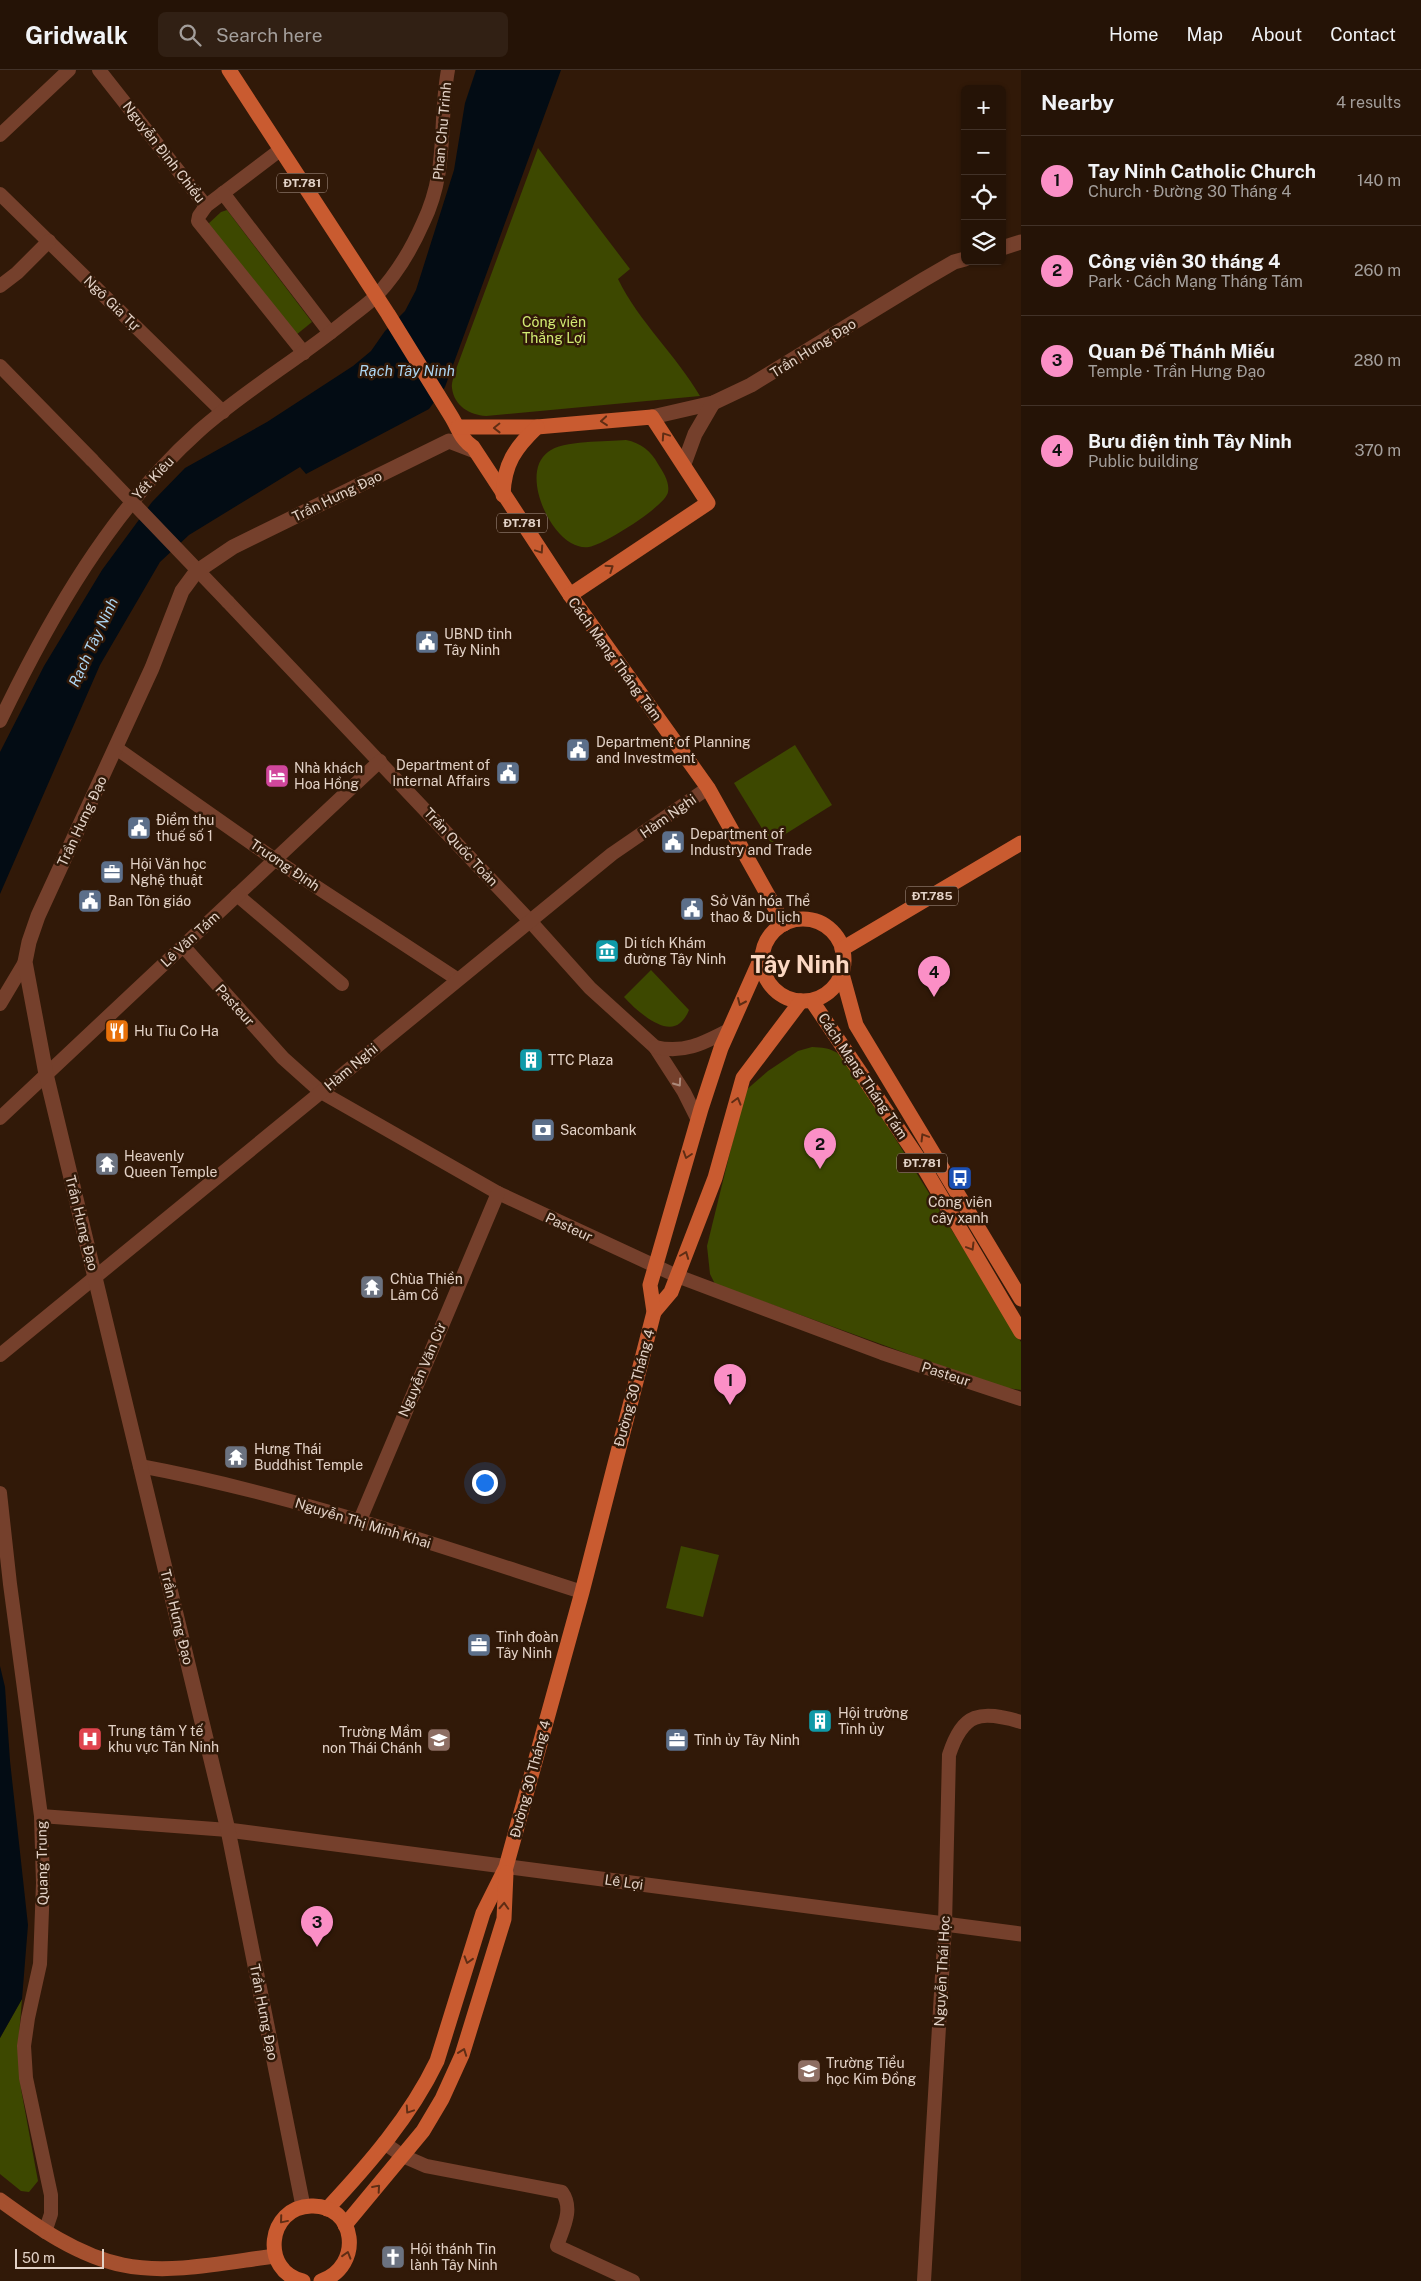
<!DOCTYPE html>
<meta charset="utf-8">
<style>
:root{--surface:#251306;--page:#312014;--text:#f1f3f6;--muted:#a39e9b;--line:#423228;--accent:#fb8fc6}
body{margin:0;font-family:"Public Sans",sans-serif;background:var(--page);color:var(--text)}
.controls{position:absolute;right:15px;top:15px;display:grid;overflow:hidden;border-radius:8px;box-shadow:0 1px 4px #0004}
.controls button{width:45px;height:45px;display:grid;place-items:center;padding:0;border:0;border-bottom:1px solid var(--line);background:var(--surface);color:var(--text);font:25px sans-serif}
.scale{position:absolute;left:15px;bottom:12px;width:89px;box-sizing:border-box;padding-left:5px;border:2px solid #e3d2c7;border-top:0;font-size:14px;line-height:18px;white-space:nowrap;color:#e3d2c7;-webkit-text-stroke:4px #311908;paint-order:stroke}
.you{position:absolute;left:484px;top:1412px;width:18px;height:18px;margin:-12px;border:4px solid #fff;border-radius:50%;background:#1a73e8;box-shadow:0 0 0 8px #1a73e833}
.badge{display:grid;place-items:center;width:32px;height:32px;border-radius:50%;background:var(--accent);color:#111;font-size:16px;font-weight:700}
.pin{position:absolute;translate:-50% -41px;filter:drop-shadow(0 1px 2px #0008)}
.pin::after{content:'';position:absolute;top:26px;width:18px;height:15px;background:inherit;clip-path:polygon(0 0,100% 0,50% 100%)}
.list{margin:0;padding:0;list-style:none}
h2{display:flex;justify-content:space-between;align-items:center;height:65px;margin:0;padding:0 20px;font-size:21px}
h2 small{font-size:16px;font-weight:400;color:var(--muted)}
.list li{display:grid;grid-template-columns:32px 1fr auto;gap:15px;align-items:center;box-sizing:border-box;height:90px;padding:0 20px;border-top:1px solid var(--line)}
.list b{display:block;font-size:19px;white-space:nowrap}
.list p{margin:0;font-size:16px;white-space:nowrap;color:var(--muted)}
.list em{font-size:16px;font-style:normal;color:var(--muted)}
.icon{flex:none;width:28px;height:28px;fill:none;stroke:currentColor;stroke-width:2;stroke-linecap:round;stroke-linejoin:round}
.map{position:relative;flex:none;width:1021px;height:2211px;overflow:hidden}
header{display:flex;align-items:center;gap:30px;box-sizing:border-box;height:70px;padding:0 25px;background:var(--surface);border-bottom:1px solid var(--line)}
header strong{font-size:24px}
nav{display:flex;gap:28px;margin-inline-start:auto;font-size:18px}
.search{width:350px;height:45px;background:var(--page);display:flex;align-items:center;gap:12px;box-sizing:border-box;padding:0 18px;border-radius:8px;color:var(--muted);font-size:19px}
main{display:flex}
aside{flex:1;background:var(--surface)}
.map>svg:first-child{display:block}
.green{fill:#3d4800}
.water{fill:#030c14}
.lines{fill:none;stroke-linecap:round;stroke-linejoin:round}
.minor{stroke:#75402c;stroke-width:14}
.tertiary{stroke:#75402c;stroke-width:15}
.secondary{stroke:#a5502f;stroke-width:15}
.primary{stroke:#c95b30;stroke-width:15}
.minor-bridge{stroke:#75402c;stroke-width:14}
.oneway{stroke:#5f2d14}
.oneway2{stroke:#ac897a}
.labels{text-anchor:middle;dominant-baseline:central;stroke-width:5;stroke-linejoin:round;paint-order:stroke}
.shield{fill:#311908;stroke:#ae9a8e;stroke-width:1}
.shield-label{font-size:12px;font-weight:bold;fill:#e3d2c7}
.street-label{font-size:14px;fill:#e3d2c7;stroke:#311908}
.park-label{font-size:14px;fill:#d2eb73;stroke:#311908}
.poi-label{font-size:14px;fill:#e3d2c7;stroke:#311908;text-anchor:start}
.water-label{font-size:15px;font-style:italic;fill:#acd5f2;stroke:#311908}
.town-label{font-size:24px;font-weight:bold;fill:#fbd8c3;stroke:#311908}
</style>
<header>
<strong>Gridwalk</strong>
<div class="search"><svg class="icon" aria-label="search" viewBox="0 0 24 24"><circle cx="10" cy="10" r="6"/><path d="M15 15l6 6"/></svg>Search here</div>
<nav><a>Home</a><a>Map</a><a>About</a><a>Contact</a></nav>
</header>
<main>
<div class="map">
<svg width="1021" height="2211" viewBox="0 0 1021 2211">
<rect width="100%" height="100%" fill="#311908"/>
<g class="green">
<path d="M538,78L630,199L618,209C639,252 676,285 700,326L486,346C470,345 454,336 452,318C451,313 454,307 455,302Z"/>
<polygon points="227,140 312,252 296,265 207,155 221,142"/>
<path d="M626,370C641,373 651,381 658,394C663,402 670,412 668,422C666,436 603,475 589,477C582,478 577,476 571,473C547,460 521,402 548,382C563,370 606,372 626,370Z"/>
<polygon points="795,675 832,735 771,773 734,713"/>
<path d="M651,900L689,940C687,945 684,950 680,953C664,967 634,938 624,927Z"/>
<path d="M812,977C833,978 838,981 851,997L1021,1272V1320L999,1317L715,1214L710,1204L707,1176L745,1021L768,1001L798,981Z"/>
<polygon points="681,1476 719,1485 703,1547 666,1538"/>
<polygon points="22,1929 18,1977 21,2019 38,2111 29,2122 21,2121 0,2104 0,1968"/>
</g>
<g class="water">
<polygon points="476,0 561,0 445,317 429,339 306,404 300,397 189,465 160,492 100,595 0,824 0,682 44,596 102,500 152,432 185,398 267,352 353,296 371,281 385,261 405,241 416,220 454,100 465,33"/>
<polygon points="0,1596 5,1617 10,1691 28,1855 22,1929 0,1968"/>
</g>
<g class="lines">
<g class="minor">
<polyline points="99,0 206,136"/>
<polyline points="0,65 69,0"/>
<polyline points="280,80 206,136 199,146 198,151 304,283"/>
<polyline points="223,123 330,263"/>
<polyline points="0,124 223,342"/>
<polyline points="0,216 17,203 49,171"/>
<polyline points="0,296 92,390"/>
<polyline points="228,532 530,851 590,918 655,977 684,1022 698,1050"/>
<path d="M0,651C51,545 111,440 199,361C244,321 297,290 344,252C355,243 367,235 376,226C395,206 412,178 423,153C449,99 438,55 448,0"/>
<polyline points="116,678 274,789 457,909"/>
<polyline points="237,825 342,914"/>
<polyline points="183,876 283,988 321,1022 498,1123 677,1206 882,1283 1021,1329"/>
<polyline points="0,934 25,892"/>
<path d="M655,977C684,984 704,973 729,960"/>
<polyline points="0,1048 380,691"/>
<polyline points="0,1285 612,784 708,718"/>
<path d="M140,1396C291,1424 436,1475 582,1522"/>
<polyline points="0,1423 10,1514 41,1746 43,1813 40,1894 28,1948 24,1976 26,2008 51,2125 51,2144 45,2162"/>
<polyline points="360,1450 498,1123"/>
<polyline points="41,1746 228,1760"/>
<path d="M384,2073L403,2086L426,2096L562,2122C574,2139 563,2158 557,2176L633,2211"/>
<path d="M924,2211L945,1855L949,1685C963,1642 980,1640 1021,1652"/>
</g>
<g class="tertiary">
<polyline points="1002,178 1021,172"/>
<polyline points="652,347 713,333 751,315 923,210 954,192 965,189"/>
<polyline points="684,394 695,364 713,333"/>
<polyline points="228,1760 1021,1864"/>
<polyline points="303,2136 228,1760 46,1004 25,892 29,872 38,846 152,598 182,521 196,502 233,477 449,371 475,381"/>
</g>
<path class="secondary" d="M0,2130C37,2157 78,2186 123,2195C170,2205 228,2192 275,2186"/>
<g class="primary">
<path d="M229,0L388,244L451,346C458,357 461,370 473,377L570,525L708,718L784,854"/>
<polyline points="458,357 537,357 652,347 708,433 570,525"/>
<path d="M503,425C504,394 515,378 537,357"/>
<circle cx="803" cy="890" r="41"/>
<polyline points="842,879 1021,773"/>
<polyline points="842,904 856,955 1021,1229"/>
<polyline points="812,931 920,1091 1021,1262"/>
<polyline points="654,1242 671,1222 715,1108 743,1008 801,931"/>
<path d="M327,2139C369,2094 410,2047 437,1991L483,1843L506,1797L582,1522L654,1242L650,1215L701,1039L721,978L761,888"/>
<polyline points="345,2155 423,2061 442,2029 462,1985 504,1849 506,1803"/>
<path d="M303,2211C260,2201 267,2137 311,2136C356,2134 364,2196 321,2211"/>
</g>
<polyline class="minor-bridge" points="92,390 228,532"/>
</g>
<defs><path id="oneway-chevron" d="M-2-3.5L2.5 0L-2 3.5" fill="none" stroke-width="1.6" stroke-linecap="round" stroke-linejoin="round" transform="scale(1.25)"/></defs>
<g class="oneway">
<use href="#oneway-chevron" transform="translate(604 351) rotate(175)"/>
<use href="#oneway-chevron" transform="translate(497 358) rotate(179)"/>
<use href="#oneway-chevron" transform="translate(665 366) rotate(-124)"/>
<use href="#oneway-chevron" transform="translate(540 480) rotate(56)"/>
<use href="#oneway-chevron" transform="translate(610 498) rotate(-34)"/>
<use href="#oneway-chevron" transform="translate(741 932) rotate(114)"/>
<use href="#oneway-chevron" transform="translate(737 1031) rotate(-74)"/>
<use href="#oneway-chevron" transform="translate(924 1067) rotate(-121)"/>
<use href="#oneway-chevron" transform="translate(687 1085) rotate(108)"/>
<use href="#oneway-chevron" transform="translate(971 1177) rotate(59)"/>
<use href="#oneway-chevron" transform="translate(685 1185) rotate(-69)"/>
<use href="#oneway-chevron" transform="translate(504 1836) rotate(-87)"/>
<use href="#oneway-chevron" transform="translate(468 1890) rotate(107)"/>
<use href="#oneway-chevron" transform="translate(463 1982) rotate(-70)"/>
<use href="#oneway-chevron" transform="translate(409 2040) rotate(124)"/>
<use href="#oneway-chevron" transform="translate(377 2118) rotate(-49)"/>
<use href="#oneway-chevron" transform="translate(283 2150) rotate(130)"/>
<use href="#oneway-chevron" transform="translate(347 2185) rotate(-73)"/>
</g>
<use class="oneway2" href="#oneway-chevron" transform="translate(678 1013) rotate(55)"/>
<defs>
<symbol id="civic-square" viewBox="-11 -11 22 22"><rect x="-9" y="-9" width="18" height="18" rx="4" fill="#5c6f8a" stroke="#311908"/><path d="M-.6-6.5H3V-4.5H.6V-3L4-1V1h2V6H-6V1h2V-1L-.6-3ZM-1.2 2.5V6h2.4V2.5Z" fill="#fff"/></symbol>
<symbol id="hotel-square" viewBox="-11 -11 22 22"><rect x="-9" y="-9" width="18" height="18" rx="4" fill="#d1479c" stroke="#311908"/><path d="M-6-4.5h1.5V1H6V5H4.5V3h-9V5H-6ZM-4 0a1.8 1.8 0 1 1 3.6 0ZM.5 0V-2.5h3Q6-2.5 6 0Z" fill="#fff"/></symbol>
<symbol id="office-square" viewBox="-11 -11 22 22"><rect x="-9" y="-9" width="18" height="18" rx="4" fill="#5c6f8a" stroke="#311908"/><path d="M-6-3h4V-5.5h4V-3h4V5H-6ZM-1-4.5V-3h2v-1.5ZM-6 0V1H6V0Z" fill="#fff"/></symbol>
<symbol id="museum-square" viewBox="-11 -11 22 22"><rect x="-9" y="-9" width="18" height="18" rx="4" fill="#0f9aa8" stroke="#311908"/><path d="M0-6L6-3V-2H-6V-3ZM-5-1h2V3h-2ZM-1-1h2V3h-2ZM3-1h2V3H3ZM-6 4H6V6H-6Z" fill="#fff"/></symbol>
<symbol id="restaurant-square" viewBox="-11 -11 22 22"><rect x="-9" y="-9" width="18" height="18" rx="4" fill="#e8710a" stroke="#311908"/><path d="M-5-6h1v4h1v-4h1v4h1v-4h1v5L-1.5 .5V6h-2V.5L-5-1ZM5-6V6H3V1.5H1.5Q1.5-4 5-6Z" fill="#fff"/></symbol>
<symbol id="building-square" viewBox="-11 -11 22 22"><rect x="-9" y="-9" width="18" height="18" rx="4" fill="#0f9aa8" stroke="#311908"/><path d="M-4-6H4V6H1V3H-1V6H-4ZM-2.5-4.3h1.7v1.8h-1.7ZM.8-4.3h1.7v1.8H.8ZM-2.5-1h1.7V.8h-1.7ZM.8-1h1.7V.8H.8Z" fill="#fff"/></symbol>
<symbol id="bank-square" viewBox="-11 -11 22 22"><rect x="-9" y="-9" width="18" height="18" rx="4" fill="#5c6f8a" stroke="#311908"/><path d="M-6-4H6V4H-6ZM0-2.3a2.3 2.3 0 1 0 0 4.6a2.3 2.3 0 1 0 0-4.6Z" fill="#fff"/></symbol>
<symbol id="temple-square" viewBox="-11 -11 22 22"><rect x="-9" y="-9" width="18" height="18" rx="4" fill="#6b7280" stroke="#311908"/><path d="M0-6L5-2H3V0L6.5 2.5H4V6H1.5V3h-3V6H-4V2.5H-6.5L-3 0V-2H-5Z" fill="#fff"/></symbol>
<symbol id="bus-square" viewBox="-11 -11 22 22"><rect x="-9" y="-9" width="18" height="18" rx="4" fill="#1a4fb4" stroke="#311908"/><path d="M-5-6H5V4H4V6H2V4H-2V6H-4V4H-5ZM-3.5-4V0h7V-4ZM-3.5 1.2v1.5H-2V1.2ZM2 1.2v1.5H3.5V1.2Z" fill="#fff"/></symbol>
<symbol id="hospital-square" viewBox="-11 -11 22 22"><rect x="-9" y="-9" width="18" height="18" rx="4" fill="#e0444e" stroke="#311908"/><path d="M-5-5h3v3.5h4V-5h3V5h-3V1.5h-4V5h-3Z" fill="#fff"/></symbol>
<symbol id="school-square" viewBox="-11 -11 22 22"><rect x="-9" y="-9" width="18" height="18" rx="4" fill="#8d6e63" stroke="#311908"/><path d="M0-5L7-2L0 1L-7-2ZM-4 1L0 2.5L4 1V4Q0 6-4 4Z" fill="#fff"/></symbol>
<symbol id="church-square" viewBox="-11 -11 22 22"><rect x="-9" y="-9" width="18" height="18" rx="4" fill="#6b7280" stroke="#311908"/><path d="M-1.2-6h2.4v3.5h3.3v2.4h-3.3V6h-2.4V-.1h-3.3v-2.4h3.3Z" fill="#fff"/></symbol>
</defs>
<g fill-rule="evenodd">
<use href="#civic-square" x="413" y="558" width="28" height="28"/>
<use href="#civic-square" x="564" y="666" width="28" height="28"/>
<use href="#civic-square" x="494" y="689" width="28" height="28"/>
<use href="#hotel-square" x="263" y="692" width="28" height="28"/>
<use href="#civic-square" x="125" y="744" width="28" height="28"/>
<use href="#civic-square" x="659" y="758" width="28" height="28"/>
<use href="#office-square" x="98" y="788" width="28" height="28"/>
<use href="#civic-square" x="76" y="817" width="28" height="28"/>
<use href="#civic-square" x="678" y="825" width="28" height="28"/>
<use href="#museum-square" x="593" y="867" width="28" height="28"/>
<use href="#restaurant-square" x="103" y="947" width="28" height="28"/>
<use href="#building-square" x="517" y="976" width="28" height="28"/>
<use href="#bank-square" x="529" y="1046" width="28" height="28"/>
<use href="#temple-square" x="93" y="1080" width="28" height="28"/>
<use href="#bus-square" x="946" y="1094" width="28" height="28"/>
<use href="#temple-square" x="358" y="1203" width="28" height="28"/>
<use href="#temple-square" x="222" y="1373" width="28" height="28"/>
<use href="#office-square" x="465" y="1561" width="28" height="28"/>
<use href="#building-square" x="806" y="1637" width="28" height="28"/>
<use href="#hospital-square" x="76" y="1655" width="28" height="28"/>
<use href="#school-square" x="425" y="1656" width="28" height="28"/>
<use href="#office-square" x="663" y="1656" width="28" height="28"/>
<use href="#school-square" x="795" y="1987" width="28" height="28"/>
<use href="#church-square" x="379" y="2173" width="28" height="28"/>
</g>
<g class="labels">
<g class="shield">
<rect x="277" y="103.5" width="50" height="19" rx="4"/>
<rect x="497" y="443.5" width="50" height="19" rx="4"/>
<rect x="906" y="816.5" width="52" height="19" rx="4"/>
<rect x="897" y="1083.5" width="50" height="19" rx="4"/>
</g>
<g class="shield-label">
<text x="302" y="113">ĐT.781</text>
<text x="522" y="453">ĐT.781</text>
<text x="932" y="826">ĐT.785</text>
<text x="922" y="1093">ĐT.781</text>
</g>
<g class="street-label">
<text transform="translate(442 61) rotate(-85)">Phan Chu Trinh</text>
<text transform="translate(164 82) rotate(52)">Nguyễn Đình Chiểu</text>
<text transform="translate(112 233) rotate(44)">Ngô Gia Tự</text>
<text transform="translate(813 278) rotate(-32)">Trần Hưng Đạo</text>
<text transform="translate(153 408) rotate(-47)">Yết Kiêu</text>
<text transform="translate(337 426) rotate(-26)">Trần Hưng Đạo</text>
<text transform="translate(615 589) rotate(54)">Cách Mạng Tháng Tám</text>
<text transform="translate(668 746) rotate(-35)">Hàm Nghi</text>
<text transform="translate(82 751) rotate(-65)">Trần Hưng Đạo</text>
<text transform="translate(461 777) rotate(47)">Trần Quốc Toản</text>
<text transform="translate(285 795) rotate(34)">Trương Định</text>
<text transform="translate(190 869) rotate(-43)">Lê Văn Tám</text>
<text transform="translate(235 935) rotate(48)">Pasteur</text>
<text transform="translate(351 997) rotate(-40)">Hàm Nghi</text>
<text transform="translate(863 1006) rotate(56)">Cách Mạng Tháng Tám</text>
<text transform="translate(82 1153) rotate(76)">Trần Hưng Đạo</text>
<text transform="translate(569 1157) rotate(25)">Pasteur</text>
<text transform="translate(422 1300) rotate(-67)">Nguyễn Văn Cừ</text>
<text transform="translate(946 1304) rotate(18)">Pasteur</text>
<text transform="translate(634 1318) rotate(-75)">Đường 30 Tháng 4</text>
<text transform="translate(363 1453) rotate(17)">Nguyễn Thị Minh Khai</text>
<text transform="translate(177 1547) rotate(76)">Trần Hưng Đạo</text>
<text transform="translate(530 1709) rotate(-75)">Đường 30 Tháng 4</text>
<text transform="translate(42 1793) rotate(-91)">Quang Trung</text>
<text transform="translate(624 1812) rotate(8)">Lê Lợi</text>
<text transform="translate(942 1901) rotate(-87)">Nguyễn Thái Học</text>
<text transform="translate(264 1942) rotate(79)">Trần Hưng Đạo</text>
</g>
<g class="park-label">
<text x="554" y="252">Công viên<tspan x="554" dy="16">Thắng Lợi</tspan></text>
</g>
<g class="poi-label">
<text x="444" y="564">UBND tỉnh<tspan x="444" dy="16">Tây Ninh</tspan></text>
<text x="596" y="672">Department of Planning<tspan x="596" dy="16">and Investment</tspan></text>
<text x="490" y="695" text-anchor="end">Department of<tspan x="490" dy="16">Internal Affairs</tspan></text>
<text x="294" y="698">Nhà khách<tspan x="294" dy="16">Hoa Hồng</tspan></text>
<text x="156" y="750">Điểm thu<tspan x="156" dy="16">thuế số 1</tspan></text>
<text x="690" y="764">Department of<tspan x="690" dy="16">Industry and Trade</tspan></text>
<text x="130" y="794">Hội Văn học<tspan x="130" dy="16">Nghệ thuật</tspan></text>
<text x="108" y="831">Ban Tôn giáo</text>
<text x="710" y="831">Sở Văn hóa Thể<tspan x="710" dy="16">thao &amp; Du lịch</tspan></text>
<text x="624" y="873">Di tích Khám<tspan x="624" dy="16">đường Tây Ninh</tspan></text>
<text x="134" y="961">Hu Tiu Co Ha</text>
<text x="548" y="990">TTC Plaza</text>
<text x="560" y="1060">Sacombank</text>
<text x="124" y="1086">Heavenly<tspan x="124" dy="16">Queen Temple</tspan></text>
<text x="960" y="1132" text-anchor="middle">Công viên<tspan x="960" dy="16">cây xanh</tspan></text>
<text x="390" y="1209">Chùa Thiền<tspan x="390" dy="16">Lâm Cổ</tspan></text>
<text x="254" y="1379">Hưng Thái<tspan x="254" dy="16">Buddhist Temple</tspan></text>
<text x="496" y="1567">Tỉnh đoàn<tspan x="496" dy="16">Tây Ninh</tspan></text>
<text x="838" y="1643">Hội trường<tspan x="838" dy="16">Tỉnh ủy</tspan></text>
<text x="108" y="1661">Trung tâm Y tế<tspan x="108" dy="16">khu vực Tân Ninh</tspan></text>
<text x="422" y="1662" text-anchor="end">Trường Mầm<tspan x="422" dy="16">non Thái Chánh</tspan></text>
<text x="694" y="1670">Tỉnh ủy Tây Ninh</text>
<text x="826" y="1993">Trường Tiểu<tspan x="826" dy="16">học Kim Đồng</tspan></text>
<text x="410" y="2179">Hội thánh Tin<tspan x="410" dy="16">lành Tây Ninh</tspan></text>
</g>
<g class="water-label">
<text x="407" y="300">Rạch Tây Ninh</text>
<text transform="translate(93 572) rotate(-65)">Rạch Tây Ninh</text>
</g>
<g class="town-label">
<text x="800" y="894">Tây Ninh</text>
</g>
</g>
</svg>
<div class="controls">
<button>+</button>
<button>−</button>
<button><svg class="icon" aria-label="locate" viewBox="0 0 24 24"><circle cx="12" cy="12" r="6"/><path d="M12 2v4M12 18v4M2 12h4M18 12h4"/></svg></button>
<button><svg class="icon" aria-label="layers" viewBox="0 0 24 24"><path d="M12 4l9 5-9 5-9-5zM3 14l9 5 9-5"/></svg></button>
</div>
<div class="scale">50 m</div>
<div class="you"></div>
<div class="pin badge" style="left:730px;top:1335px">1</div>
<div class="pin badge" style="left:820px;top:1099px">2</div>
<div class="pin badge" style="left:317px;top:1877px">3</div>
<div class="pin badge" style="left:934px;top:927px">4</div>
</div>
<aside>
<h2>Nearby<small>4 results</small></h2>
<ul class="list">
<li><span class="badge">1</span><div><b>Tay Ninh Catholic Church</b><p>Church · Đường 30 Tháng 4</p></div><em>140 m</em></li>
<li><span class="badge">2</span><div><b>Công viên 30 tháng 4</b><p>Park · Cách Mạng Tháng Tám</p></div><em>260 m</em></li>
<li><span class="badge">3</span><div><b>Quan Đế Thánh Miếu</b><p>Temple · Trần Hưng Đạo</p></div><em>280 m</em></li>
<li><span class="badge">4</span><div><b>Bưu điện tỉnh Tây Ninh</b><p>Public building</p></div><em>370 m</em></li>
</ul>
</aside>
</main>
